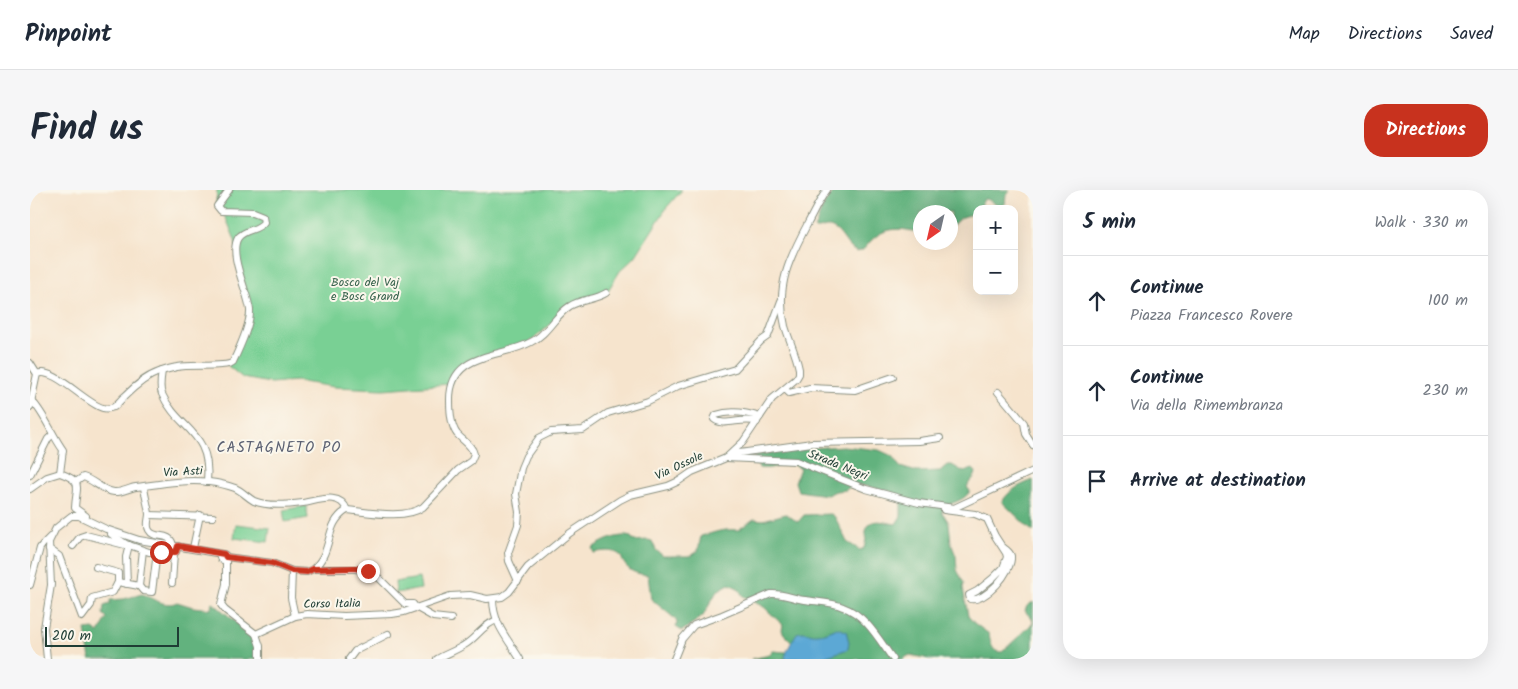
<!DOCTYPE html>
<meta charset="utf-8">
<style>
:root{--surface:#fff;--page:#f6f6f7;--text:#1f2937;--muted:#747a83;--line:#e0e1e3;--accent:#c8321e}
body{margin:0;font-family:Kalam,sans-serif;background:var(--page);color:var(--text)}
.controls{position:absolute;right:15px;top:15px;display:grid;overflow:hidden;border-radius:10px;box-shadow:0 5px 20px #0002}
.controls button{width:45px;height:45px;display:grid;place-items:center;padding:0;border:0;border-bottom:1px solid var(--line);background:var(--surface);color:var(--text);font:25px sans-serif}
.compass{position:absolute;left:883px;top:15px;width:45px;height:45px;border-radius:50%;background:var(--surface);box-shadow:0 5px 20px #0002;rotate:214deg}
.scale{position:absolute;left:15px;bottom:12px;width:134px;box-sizing:border-box;padding-left:5px;border:2px solid #1f3d34;border-top:0;font-size:14px;line-height:18px;white-space:nowrap;color:#1f3d34;-webkit-text-stroke:4px #fbf7ec;paint-order:stroke}
.stop{position:absolute;width:15px;height:15px;margin:-11px;border:4px solid #c8321e;border-radius:50%;background:#fff}
.stop.end{background:#c8321e;border-color:#fff;box-shadow:0 1px 5px #0008}
.list{margin:0;padding:0;list-style:none}
h2{display:flex;justify-content:space-between;align-items:center;height:65px;margin:0;padding:0 20px;font-size:21px}
h2 small{font-size:16px;font-weight:400;color:var(--muted)}
.list li{display:grid;grid-template-columns:32px 1fr auto;gap:15px;align-items:center;box-sizing:border-box;height:90px;padding:0 20px;border-top:1px solid var(--line)}
.list b{display:block;font-size:19px;white-space:nowrap}
.list p{margin:0;font-size:16px;white-space:nowrap;color:var(--muted)}
.list em{font-size:16px;font-style:normal;color:var(--muted)}
.icon{flex:none;width:28px;height:28px;fill:none;stroke:currentColor;stroke-width:2;stroke-linecap:round;stroke-linejoin:round}
.map{position:relative;flex:none;width:1003px;height:469px;overflow:hidden;border-radius:20px}
header{display:flex;align-items:center;gap:30px;box-sizing:border-box;height:70px;padding:0 25px;background:var(--surface);border-bottom:1px solid var(--line)}
header strong{font-size:24px}
nav{display:flex;gap:28px;margin-inline-start:auto;font-size:18px}
.intro{display:flex;align-items:center;justify-content:space-between;box-sizing:border-box;height:120px;padding:0 30px}
h1{margin:0;font-size:35px}
.button{padding:12px 22px;border-radius:20px;background:var(--accent);color:#fff;font-size:18px;font-weight:700}
main{display:flex;gap:30px;padding:0 30px}
aside{flex:1;background:var(--surface);border-radius:20px;box-shadow:0 5px 20px #0002}
.map>svg:first-child{display:block}
.green{fill:#79d094;stroke:#4c8664}
.forest{fill:#62b27e;stroke:#407859}
.water{fill:#5ca8d5;stroke:#3e7284}
.lines{fill:none;stroke-linecap:round;stroke-linejoin:round}
.minor-casing{stroke:#8a9080;stroke-width:8}
.minor{stroke:#fff;stroke-width:6}
.route{stroke:#c8321e;stroke-width:6}
.labels{text-anchor:middle;dominant-baseline:central;stroke-width:4;stroke-linejoin:round;paint-order:stroke}
.park-label{font-size:12px;fill:#36624c;stroke:#fbf7ec}
.street-label{font-size:12px;fill:#1f3d34;stroke:#fbf7ec}
.quarter-label{font-size:15px;letter-spacing:1px;fill:#5d6273;stroke:#fbf7ec}
</style>
<header>
<strong>Pinpoint</strong>
<nav><a>Map</a><a>Directions</a><a>Saved</a></nav>
</header>
<div class="intro"><h1>Find us</h1><a class="button">Directions</a></div>
<main>
<div class="map">
<svg width="1003" height="469" viewBox="0 0 1003 469">
<rect width="100%" height="100%" fill="#fbf7ec"/>
<filter id="ink" filterUnits="userSpaceOnUse"><feTurbulence type="fractalNoise" baseFrequency=".02" numOctaves="2"/><feDisplacementMap in="SourceGraphic" scale="10" xChannelSelector="R" yChannelSelector="G"/><feConvolveMatrix kernelMatrix="1 2 1 2 8 2 1 2 1" color-interpolation-filters="sRGB"/></filter>
<filter id="wash" filterUnits="userSpaceOnUse"><feTurbulence type="fractalNoise" baseFrequency=".0096" numOctaves="4" result="noise"/><feDisplacementMap in="SourceGraphic" scale="20" xChannelSelector="R" yChannelSelector="G"/><feGaussianBlur stdDeviation="1.12" result="paint"/><feColorMatrix in="noise" values="0 0 0 0 0 0 0 0 0 0 0 0 0 0 0 0 0 1.4 0 .05"/><feComposite in="paint" operator="in"/></filter>
<g filter="url(#wash)">
<rect width="100%" height="100%" fill="#f6e4cd"/>
<g class="green">
<polygon points="187,0 652,0 637,17 605,67 590,81 577,102 533,117 522,133 500,152 475,161 436,171 427,181 420,194 353,199 304,197 266,191 240,193 213,188 198,176 215,137 218,116 205,50 196,28 186,13"/>
<polygon points="276,316 278,328 255,332 253,320"/>
<polygon points="206,334 240,338 238,352 204,348"/>
<polygon points="389,388 391,399 366,403 365,392"/>
</g>
<g class="forest">
<path d="M806,0H980L976,5L975,14L971,17C964,15 961,9 954,9L949,19H947V22L930,28L921,37V22H891L890,43C874,38 855,36 842,50C836,55 836,60 827,62C815,57 813,41 800,37C794,36 790,40 784,39L794,14Z"/>
<path d="M813,256L849,260L862,266L870,277L887,282L910,281L917,275H922L934,282L943,279L946,282L945,286L939,293L937,297L940,301C936,309 924,313 916,315L912,322L919,333L921,353L926,366L927,380L934,393L933,398L938,426L944,433L959,444C961,453 961,462 972,462L1003,433L1002,429L995,421L997,416L1003,412V469H900L880,465L872,469H787L762,452L754,444L752,440L753,435L734,417L713,406L708,398L699,394L687,401L673,426L652,441L646,437L647,432L644,428L621,409L618,385C608,384 599,382 594,373C593,372 591,366 591,366C585,359 571,361 564,363L562,358C573,351 589,343 601,347L604,351L618,350L622,351L626,360L633,366H661L668,361L671,346C688,342 690,339 708,340L724,329L733,330L756,324L768,332L774,325L801,324L805,327L817,352L830,360L834,358C836,352 836,347 836,342C839,325 856,333 866,334L871,326V306L857,300L823,294L816,300L806,301L797,305L768,301L765,292L770,278C757,269 744,281 729,278L724,269L726,265L765,259Z"/>
<path d="M1003,290V342L972,312C979,300 990,295 1003,290Z"/>
<path d="M112,404C123,408 135,418 147,412L163,417L181,419L182,412L224,447L228,456L226,469H60L55,440L63,439L69,443L77,428L73,424L74,416L80,414V410L94,409Z"/>
<polygon points="743,461 756,462 770,469 721,469 740,465"/>
</g>
<path class="water" d="M807,438L816,441L819,452L818,459L789,469H755C755,463 763,449 767,443C775,440 780,445 787,444C795,444 800,441 807,438Z"/>
</g>
<g filter="url(#ink)">
<g class="lines">
<defs>
<g id="minor">
<polyline points="0,173 7,184"/>
<path d="M132,181C131,188 129,197 132,204C148,240 182,241 177,292"/>
<polyline points="755,199 759,203 780,198 825,200 863,187"/>
<polyline points="968,202 994,233 996,244 1003,255"/>
<path d="M2,211C14,223 22,245 33,260L30,283"/>
<path d="M0,217L7,184C23,176 56,214 73,218C76,219 81,218 84,217C88,214 91,209 95,206C105,196 115,187 129,182C135,180 141,178 147,177C159,174 197,178 203,172C209,159 221,134 220,120C218,102 198,64 208,48C214,39 228,41 234,32L233,26L223,22L191,21L187,16L199,0"/>
<path d="M727,232C713,226 694,238 684,229L686,225C701,220 715,222 730,227"/>
<polyline points="702,264 782,253 889,251 910,248"/>
<polyline points="696,268 766,271 836,299 889,313 924,318 1003,281"/>
<path d="M30,283C54,292 46,296 45,318L56,326L55,328"/>
<polyline points="0,285 18,249 22,245"/>
<path d="M46,292L53,287C64,290 72,301 84,302C91,303 99,298 106,297C129,294 156,289 179,292C187,293 197,295 205,298C212,301 217,307 224,311C238,317 258,315 273,313C287,311 310,301 317,320"/>
<path d="M114,297C115,306 118,315 119,324C119,329 116,335 119,340C124,350 140,341 143,355"/>
<polyline points="0,299 17,287 30,283"/>
<path d="M317,320C338,322 375,330 393,317L428,280L441,271L444,264C442,255 433,251 427,244C421,236 420,221 420,211C419,161 470,169 501,152C518,144 525,125 540,116C551,109 565,110 576,103"/>
<path d="M914,320L945,324L957,329L965,346L976,363L977,367L973,378L963,388L947,401L939,405L940,409C955,413 983,381 981,366C980,362 976,360 973,357"/>
<polyline points="119,325 183,327"/>
<polyline points="81,344 96,354 119,362 144,363 146,362 148,356"/>
<polyline points="43,356 50,347 56,345 95,355"/>
<polyline points="163,358 170,325"/>
<polyline points="19,359 29,366 52,427 61,415 62,408 83,402 88,392 109,396 113,401 122,402 127,362"/>
<circle cx="193" cy="367" r="3"/>
<polyline points="196,367 242,373 262,381 277,382 283,379 325,379 338,381 349,388 375,414 383,414 386,418"/>
<path d="M196,368V394L191,415L195,420L226,444L265,426L277,424L314,426L362,424L374,422L420,406L440,405L457,409L472,407L479,402L498,377L540,343L590,310L600,305L638,296L649,291L662,282L696,268L713,252L742,209L766,189L769,184V179C766,164 759,150 755,136C745,96 760,67 778,33C784,22 789,10 797,0"/>
<polyline points="66,377 88,383 88,392"/>
<path d="M283,379C305,360 293,335 317,320"/>
<polyline points="262,381 261,408 265,426"/>
<polyline points="488,391 479,371 478,363 488,335 489,322 486,304 491,278 496,266 509,248 521,242 553,240 578,223 618,211 648,196 705,179 731,151 738,146 751,111"/>
<polyline points="142,393 144,363"/>
<polyline points="97,394 96,367 99,355"/>
<polyline points="0,395 10,358 13,354 20,347"/>
<polyline points="109,396 113,360"/>
<path d="M463,409C463,434 478,449 490,469"/>
<polyline points="387,418 403,427 421,429"/>
<polyline points="226,444 230,456 230,469"/>
<polyline points="17,469 14,438 21,395 19,352 26,338 41,326 49,326 76,339 109,350 192,364"/>
<polyline points="319,469 325,461 358,444"/>
<path d="M407,469C416,464 427,460 436,454C447,447 454,434 467,430"/>
<path d="M644,469L652,449L664,435L692,425L741,404C753,403 764,409 775,410C788,412 802,412 813,417C836,425 849,450 863,469"/>
</g>
</defs>
<use href="#minor" class="minor-casing"/>
<use href="#minor" class="minor"/>
</g>
</g>
<g class="lines" filter="url(#ink)">
<polyline class="route" points="131,362 146,362 148,356 194,364 196,367 242,373 262,381 277,382 283,379 325,378 338,381"/>
</g>
<g class="labels">
<g class="park-label">
<text x="335" y="92">Bosco del Vaj<tspan x="335" dy="14">e Bosc Grand</tspan></text>
</g>
<g class="street-label">
<text transform="translate(808 275) rotate(22)">Strada Negri</text>
<text transform="translate(649 276) rotate(-25)">Via Ossole</text>
<text transform="translate(153 282) rotate(-3)">Via Asti</text>
<text transform="translate(302 414) rotate(-1)">Corso Italia</text>
</g>
<g class="quarter-label">
<text x="249" y="258">CASTAGNETO PO</text>
</g>
</g>
</svg>
<div class="controls">
<button>+</button>
<button>−</button>
</div>
<svg class="compass" viewBox="-18 -18 36 36"><path d="M0-13l5 13h-10z" fill="#e53935"/><path d="M0 13l5-13h-10z" fill="#747a83"/></svg>
<div class="scale">200 m</div>
<div class="stop" style="left:131px;top:362px"></div>
<div class="stop end" style="left:338px;top:381px"></div>
</div>
<aside>
<h2>5 min<small>Walk · 330 m</small></h2>
<ul class="list">
<li><svg class="icon" aria-label="ahead" viewBox="0 0 24 24"><path d="M12 20V5M6 11l6-6 6 6"/></svg><div><b>Continue</b><p>Piazza Francesco Rovere</p></div><em>100 m</em></li>
<li><svg class="icon" aria-label="ahead" viewBox="0 0 24 24"><path d="M12 20V5M6 11l6-6 6 6"/></svg><div><b>Continue</b><p>Via della Rimembranza</p></div><em>230 m</em></li>
<li><svg class="icon" aria-label="arrive" viewBox="0 0 24 24"><path d="M6 21V4h12l-3 4 3 4H6"/></svg><div><b>Arrive at destination</b></div></li>
</ul>
</aside>
</main>
